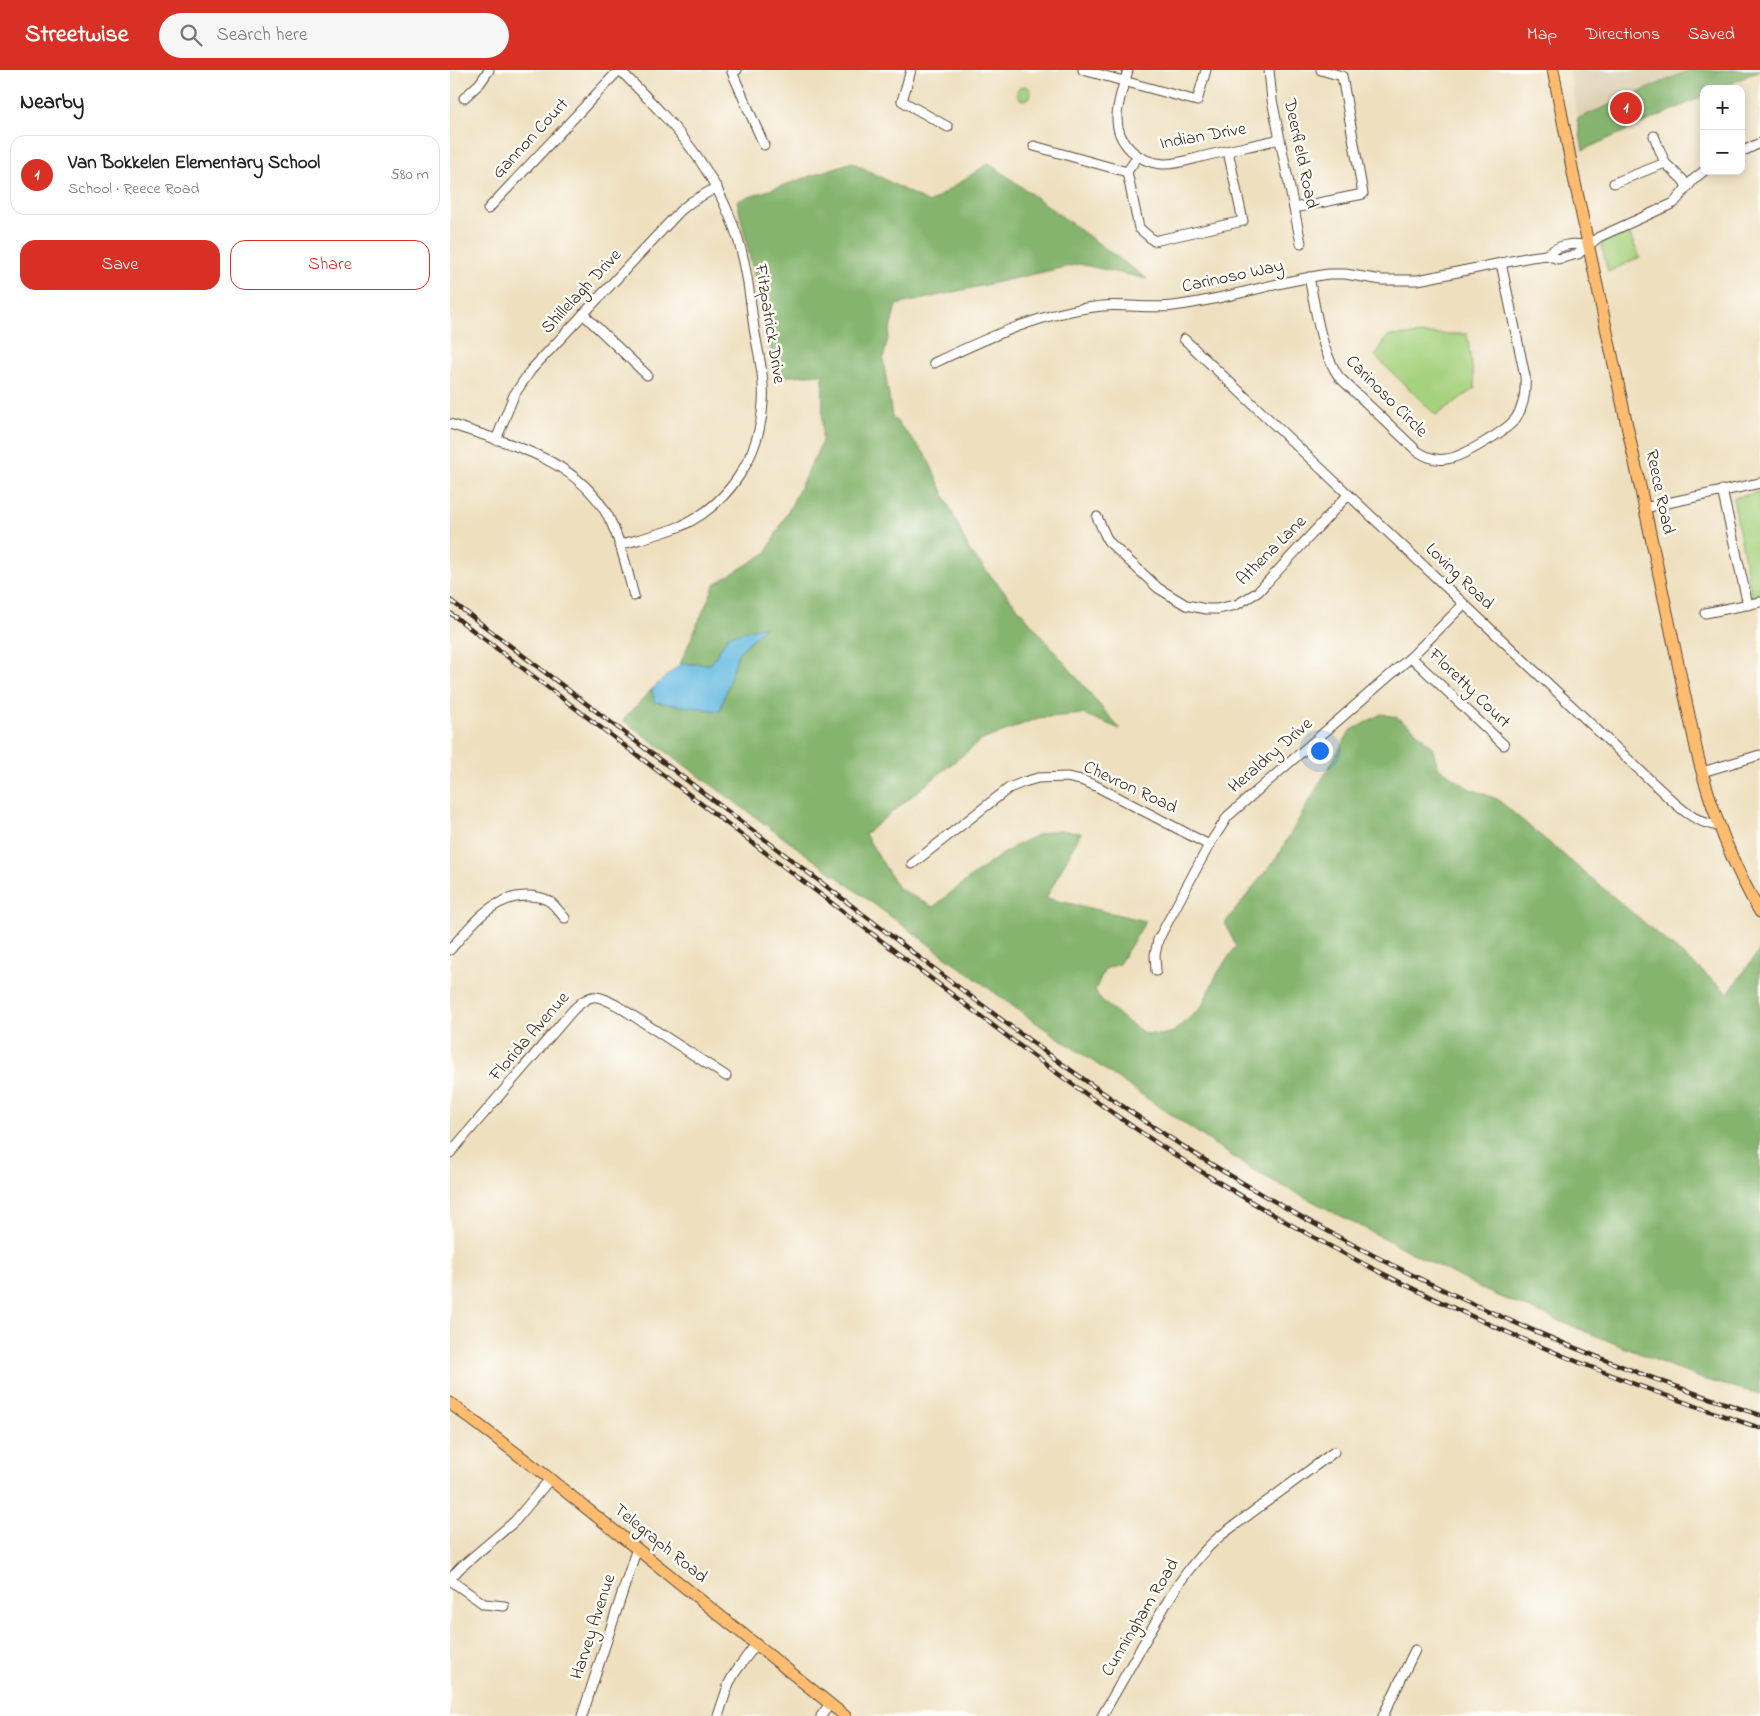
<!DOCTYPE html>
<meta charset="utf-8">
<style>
:root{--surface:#fff;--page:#f6f6f6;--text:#222;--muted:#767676;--line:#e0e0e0;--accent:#d93025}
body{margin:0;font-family:"Indie Flower",sans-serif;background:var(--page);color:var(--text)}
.controls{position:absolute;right:15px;top:15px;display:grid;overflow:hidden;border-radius:10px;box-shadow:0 2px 12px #0003}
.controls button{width:45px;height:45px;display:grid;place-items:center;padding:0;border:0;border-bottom:1px solid var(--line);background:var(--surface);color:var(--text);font:25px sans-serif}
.you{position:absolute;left:869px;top:680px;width:18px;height:18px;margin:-12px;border:4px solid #fff;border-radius:50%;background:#1a73e8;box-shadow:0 0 0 8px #1a73e833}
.badge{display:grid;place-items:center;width:32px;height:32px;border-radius:50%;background:var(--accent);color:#fff;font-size:16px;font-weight:700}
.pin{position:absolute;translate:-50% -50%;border:2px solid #fff;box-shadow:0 1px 5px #0006}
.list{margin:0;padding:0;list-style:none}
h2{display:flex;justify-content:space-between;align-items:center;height:65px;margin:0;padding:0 20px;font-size:21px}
h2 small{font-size:16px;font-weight:400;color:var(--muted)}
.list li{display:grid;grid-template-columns:32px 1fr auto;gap:15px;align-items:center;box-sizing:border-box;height:80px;margin:0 10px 10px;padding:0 10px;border:1px solid var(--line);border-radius:15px}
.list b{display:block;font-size:19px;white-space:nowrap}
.list p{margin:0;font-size:16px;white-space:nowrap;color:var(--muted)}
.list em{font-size:16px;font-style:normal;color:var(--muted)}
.actions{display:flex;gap:10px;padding:15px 20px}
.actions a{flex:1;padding:11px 0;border:1px solid var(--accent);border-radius:15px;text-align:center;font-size:18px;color:var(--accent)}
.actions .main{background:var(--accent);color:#fff}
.icon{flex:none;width:28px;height:28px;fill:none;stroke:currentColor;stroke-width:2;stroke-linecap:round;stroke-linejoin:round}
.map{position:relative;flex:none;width:1310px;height:1646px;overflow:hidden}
header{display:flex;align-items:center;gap:30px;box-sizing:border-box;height:70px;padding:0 25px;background:var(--accent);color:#fff}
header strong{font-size:24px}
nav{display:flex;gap:28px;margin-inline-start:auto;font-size:18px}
.search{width:350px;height:45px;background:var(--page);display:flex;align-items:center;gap:12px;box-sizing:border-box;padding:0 18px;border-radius:28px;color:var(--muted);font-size:19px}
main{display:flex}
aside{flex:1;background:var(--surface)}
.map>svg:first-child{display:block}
.built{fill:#ddcfb1}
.green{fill:#a6d27e;stroke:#707e4e}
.forest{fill:#84b46d;stroke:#606f46}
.water{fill:#64bae1;stroke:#507280}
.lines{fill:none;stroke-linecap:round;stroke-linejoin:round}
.minor-casing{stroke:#564536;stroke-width:11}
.major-casing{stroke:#564536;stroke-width:13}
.minor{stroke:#fff;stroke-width:9}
.major{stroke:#febc70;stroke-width:11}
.rail-casing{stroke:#3b2a1e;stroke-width:4.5}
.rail{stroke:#fdfcf7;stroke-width:2.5;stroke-dasharray:8;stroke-linecap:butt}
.labels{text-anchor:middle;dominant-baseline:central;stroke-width:5;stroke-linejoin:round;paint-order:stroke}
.street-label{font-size:18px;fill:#3b2a1e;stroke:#fdfcf7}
</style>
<header>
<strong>Streetwise</strong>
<div class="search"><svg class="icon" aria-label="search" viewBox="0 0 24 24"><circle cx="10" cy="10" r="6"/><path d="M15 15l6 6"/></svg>Search here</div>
<nav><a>Map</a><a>Directions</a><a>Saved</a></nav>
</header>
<main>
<aside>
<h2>Nearby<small></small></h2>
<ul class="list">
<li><span class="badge">1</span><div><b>Van Bokkelen Elementary School</b><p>School · Reece Road</p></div><em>580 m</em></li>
</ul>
<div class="actions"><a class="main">Save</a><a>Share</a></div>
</aside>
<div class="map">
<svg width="1310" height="1646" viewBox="0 0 1310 1646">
<rect width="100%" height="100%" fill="#fdfcf7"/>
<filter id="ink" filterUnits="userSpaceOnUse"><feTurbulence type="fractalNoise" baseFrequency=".02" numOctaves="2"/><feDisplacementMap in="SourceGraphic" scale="10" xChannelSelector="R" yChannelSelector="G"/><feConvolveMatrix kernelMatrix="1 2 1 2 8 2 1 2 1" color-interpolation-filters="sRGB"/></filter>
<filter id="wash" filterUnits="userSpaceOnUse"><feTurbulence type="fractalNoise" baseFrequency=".0096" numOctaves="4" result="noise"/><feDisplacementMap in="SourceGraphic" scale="20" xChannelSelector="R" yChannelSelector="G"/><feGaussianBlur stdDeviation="1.12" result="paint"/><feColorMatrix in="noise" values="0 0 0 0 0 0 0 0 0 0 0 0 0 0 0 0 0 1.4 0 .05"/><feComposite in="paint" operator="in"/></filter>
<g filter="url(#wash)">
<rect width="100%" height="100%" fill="#eedfbe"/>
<polygon class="built" points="1119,0 1310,0 1269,19 1254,19 1254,26 1133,80"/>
<g class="green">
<circle cx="574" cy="23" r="7"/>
<polygon points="1174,161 1178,161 1190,187 1158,202 1151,172"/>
<polygon points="978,264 1017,264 1025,318 986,345 925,286 938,266"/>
<polygon points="1310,422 1310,527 1302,529 1283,428"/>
</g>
<g class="forest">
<polygon points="1240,0 1310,0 1269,19 1254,19 1254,26 1133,80 1127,49"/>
<path d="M402,92L479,133L539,93L697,209L629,194L446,235L433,289L442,346L476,385L519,480L670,659L633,644L588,648L530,671L415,764L448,818L483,837C513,814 564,769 600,761C609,759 622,762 631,763L596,828L696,851L669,894L655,899L645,920L650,929L671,947L694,963L710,965L723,962L751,938L767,904L786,876L775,853L827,787L900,661L931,644L946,647L963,658L982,677L988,697L1018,718L1047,729L1278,923L1310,880V1324L1252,1309L1036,1221L804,1101L582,950L173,650L202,619L204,632L270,641L288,583L315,557L278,566L261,594H230L265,514L316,483L343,432L372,372L373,304L327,307L287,131Z"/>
</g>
<polygon class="water" points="316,556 288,583 270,641 204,632 202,619 230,594 261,594 278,566"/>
</g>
<g filter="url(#ink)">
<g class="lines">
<defs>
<g id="minor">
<polyline points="287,0 282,2 314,75"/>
<polyline points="461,0 452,31 498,57"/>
<polyline points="633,0 747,31 756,0"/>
<path d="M678,0C674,15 667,32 667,48C667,74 689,93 714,94C728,94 742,89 755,86C780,80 805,75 830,69"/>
<polyline points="819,0 822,30 851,173"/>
<polyline points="14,28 30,13 39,0"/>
<polyline points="1204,66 1215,93"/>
<polyline points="584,76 677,102"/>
<polyline points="1291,82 1310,73"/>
<polyline points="688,86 677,102 689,158 704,171 793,151 778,81"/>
<polyline points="1164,113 1215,93 1233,110 1237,117"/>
<polyline points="844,138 913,124 892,6 871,0"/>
<polyline points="38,139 169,0"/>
<path d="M1096,185C1109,175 1121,172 1138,176"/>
<path d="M859,207C866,241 870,279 889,307L967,381C976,387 985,391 996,389C1011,388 1058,360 1066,348C1074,336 1076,320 1075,306L1051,193"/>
<polyline points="133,244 197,305"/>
<path d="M734,269L1200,710C1220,728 1240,753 1269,756"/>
<path d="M484,293C537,268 592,242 652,236C675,234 700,239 723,236C776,230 827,211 879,204H895L932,210H968L1081,187L1096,185L1108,189L1128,184L1149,167L1224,133L1244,109L1254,101"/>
<path d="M0,354C58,374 126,388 158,446C171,471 177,500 184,526"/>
<polyline points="46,370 64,325 81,300 230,141 241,132 267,117"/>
<polyline points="1272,420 1298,535"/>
<polyline points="1194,438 1310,413"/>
<polyline points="647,447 658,471 708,518 736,535 756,539 767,539 786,535 808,522 898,425"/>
<path d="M169,475C190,469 211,464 231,456C279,434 310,386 313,333C315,308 308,282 304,258C300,228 297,197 288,169C264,94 223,54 170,0"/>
<polyline points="1255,543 1310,532"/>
<polyline points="961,587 1054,675"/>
<polyline points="1252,702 1310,685"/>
<polyline points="462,794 559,718 574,712 588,708 617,707 631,710 644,715 759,775"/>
<path d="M0,880C20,856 42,826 77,826C85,826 92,827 99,831C105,835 110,843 115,848"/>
<polyline points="706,901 705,885 708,870 759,775 778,746 961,587 1014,534"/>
<path d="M0,1083L123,940C142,922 146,924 168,936L276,1006"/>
<polyline points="0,1509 10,1498 65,1451 100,1409"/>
<polyline points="0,1510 34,1534 54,1536"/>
<polyline points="132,1646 187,1478"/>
<polyline points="268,1646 279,1613 286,1601 306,1574"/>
<polyline points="371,1646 380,1634"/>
<path d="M652,1646C668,1618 684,1590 700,1562C720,1526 739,1493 770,1466L884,1382"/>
<polyline points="933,1646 965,1580"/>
</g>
<g id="major">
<path d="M1103,0L1124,108L1248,687C1262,741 1281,793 1310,842"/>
<polyline points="0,1333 100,1409 395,1646"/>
</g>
</defs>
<use href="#minor" class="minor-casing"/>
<use href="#major" class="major-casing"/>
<use href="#minor" class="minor"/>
<use href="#major" class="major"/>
<defs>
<g id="rail">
<path d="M0,530C137,634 273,738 410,842C527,932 645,1023 771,1100C941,1203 1121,1285 1310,1345"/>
<path d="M0,543L566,973C631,1021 696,1068 765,1110C936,1215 1119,1296 1310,1358"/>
</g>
</defs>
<use href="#rail" class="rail-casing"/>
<use href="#rail" class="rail"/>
</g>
</g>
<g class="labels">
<g class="street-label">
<text transform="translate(753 67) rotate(-10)">Indian Drive</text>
<text transform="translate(81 69) rotate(-47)">Gannon Court</text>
<text transform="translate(850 84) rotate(78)">Deerfield Road</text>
<text transform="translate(783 207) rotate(-12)">Carinoso Way</text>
<text transform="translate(132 222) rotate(-47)">Shillelagh Drive</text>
<text transform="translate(319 254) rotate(81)">Fitzpatrick Drive</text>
<text transform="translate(936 327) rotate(45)">Carinoso Circle</text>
<text transform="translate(1209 422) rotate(78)">Reece Road</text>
<text transform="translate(822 481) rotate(-45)">Athena Lane</text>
<text transform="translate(1009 507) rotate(44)">Loving Road</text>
<text transform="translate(1019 619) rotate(44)">Floretty Court</text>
<text transform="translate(821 686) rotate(-41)">Heraldry Drive</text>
<text transform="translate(680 718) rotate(25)">Chevron Road</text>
<text transform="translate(80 967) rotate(-49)">Florida Avenue</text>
<text transform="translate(210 1474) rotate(39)">Telegraph Road</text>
<text transform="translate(691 1548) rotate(-59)">Cunningham Road</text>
<text transform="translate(144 1557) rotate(-72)">Harvey Avenue</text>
</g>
</g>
</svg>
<div class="controls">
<button>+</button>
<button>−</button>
</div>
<div class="you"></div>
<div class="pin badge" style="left:1176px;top:38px">1</div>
</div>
</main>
